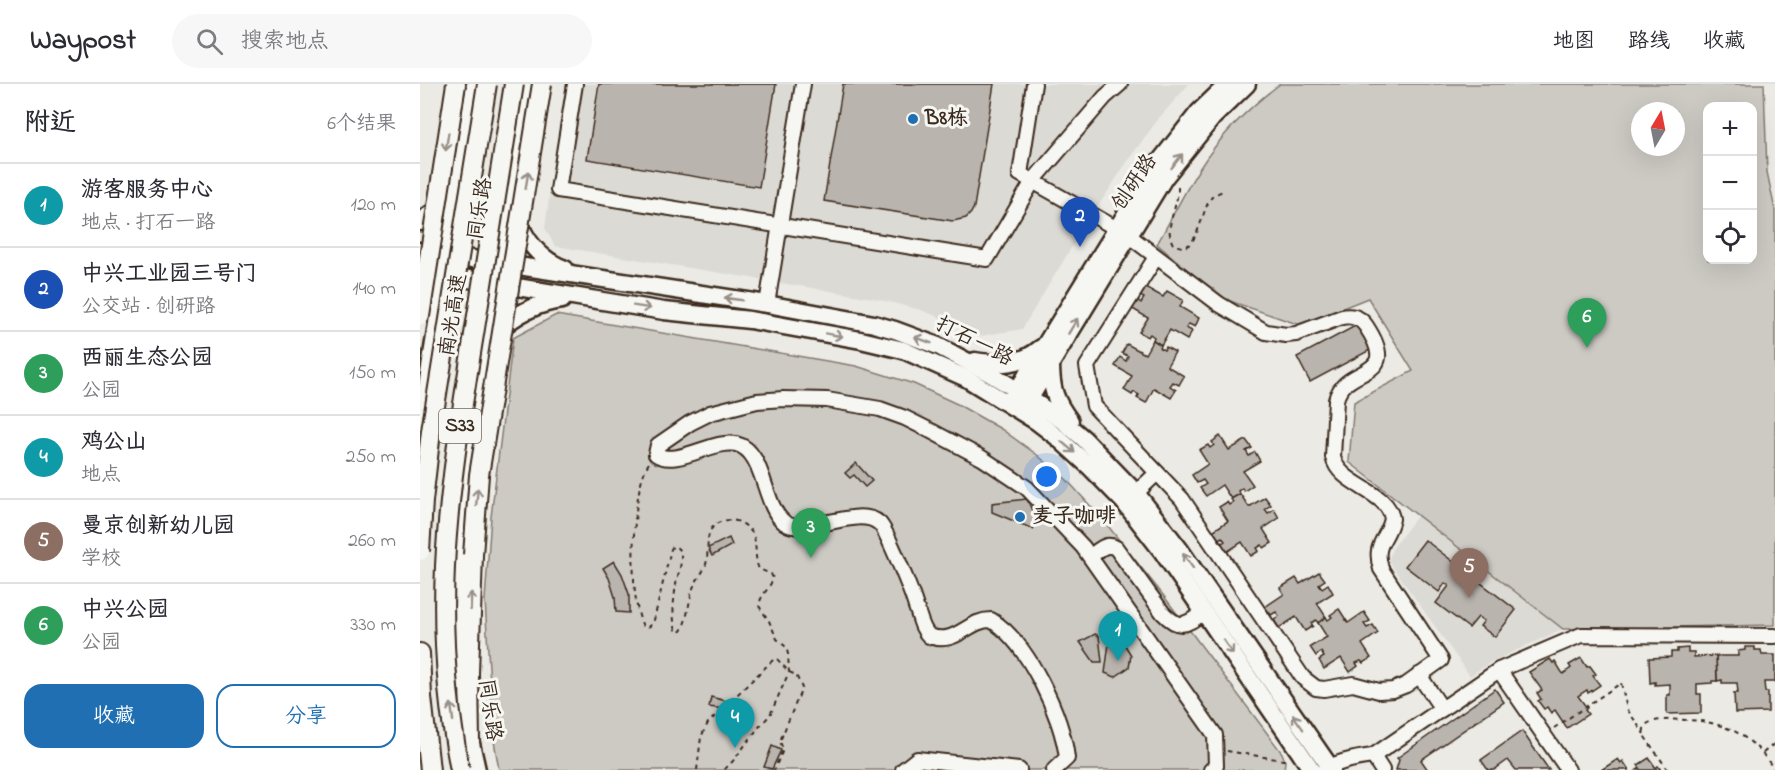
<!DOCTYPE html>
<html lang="zh">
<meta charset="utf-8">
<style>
:root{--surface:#fff;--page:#f7f7f7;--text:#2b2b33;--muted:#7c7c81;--line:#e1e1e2;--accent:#1f6fb2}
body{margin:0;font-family:"Indie Flower","LXGW WenKai TC",sans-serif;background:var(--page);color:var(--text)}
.controls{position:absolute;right:18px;top:18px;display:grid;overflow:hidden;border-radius:12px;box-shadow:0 6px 24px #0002}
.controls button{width:54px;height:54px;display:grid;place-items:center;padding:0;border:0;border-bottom:2px solid var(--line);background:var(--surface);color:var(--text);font:30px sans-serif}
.compass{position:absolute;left:1211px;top:18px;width:54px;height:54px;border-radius:50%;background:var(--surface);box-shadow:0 6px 24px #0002;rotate:10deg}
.you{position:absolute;left:627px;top:393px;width:21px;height:21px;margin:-15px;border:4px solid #fff;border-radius:50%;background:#1a73e8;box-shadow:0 0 0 9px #1a73e833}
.badge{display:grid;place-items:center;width:39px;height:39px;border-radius:50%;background:var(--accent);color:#fff;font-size:20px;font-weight:700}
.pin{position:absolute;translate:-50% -50px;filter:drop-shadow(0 2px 3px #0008)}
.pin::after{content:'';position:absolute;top:32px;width:21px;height:18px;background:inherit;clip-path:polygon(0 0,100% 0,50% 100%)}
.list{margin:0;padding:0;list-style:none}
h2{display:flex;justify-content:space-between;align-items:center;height:78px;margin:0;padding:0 24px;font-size:26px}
h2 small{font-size:20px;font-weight:400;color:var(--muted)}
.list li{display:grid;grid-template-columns:39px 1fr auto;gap:18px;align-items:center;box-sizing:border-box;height:84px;padding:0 24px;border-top:2px solid var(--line)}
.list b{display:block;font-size:22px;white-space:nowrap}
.list p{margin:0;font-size:20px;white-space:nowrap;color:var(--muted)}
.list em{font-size:20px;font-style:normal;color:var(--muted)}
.actions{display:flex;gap:12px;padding:18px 24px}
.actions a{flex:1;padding:14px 0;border:2px solid var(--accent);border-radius:18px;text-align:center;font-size:21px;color:var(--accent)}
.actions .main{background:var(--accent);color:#fff}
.icon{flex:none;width:33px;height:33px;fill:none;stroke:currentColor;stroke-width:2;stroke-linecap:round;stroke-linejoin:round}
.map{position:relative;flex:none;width:1355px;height:686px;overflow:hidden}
header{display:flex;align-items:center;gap:36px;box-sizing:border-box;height:84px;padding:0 30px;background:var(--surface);border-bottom:2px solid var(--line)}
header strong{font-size:28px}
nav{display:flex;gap:33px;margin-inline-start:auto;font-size:21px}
.search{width:420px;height:54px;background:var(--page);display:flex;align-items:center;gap:15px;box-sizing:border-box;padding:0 21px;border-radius:33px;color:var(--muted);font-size:22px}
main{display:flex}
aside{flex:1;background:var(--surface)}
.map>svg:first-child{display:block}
.built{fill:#dcdad4}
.green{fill:#cdcac4;stroke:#847a71;stroke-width:1.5;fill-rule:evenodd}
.building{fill:#bab4ae;stroke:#3b2a1e;stroke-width:1.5}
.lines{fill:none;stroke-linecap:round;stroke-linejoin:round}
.minor-casing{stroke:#3b2a1e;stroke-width:18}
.major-casing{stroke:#3b2a1e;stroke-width:21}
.highway-casing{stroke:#3b2a1e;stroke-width:22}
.path{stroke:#3b2a1e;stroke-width:2;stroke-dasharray:4.5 4.5;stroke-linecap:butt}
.minor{stroke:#f6f6f2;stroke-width:14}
.major{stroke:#f6f6f2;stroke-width:16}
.highway{stroke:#f6f6f2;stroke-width:18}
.highway-bridge-casing{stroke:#3b2a1e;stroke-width:22;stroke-linecap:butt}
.highway-bridge{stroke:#f6f6f2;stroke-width:18}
.oneway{stroke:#989088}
.poi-dot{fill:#1f6fb2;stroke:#f6f6f2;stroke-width:2}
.labels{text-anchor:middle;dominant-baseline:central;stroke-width:6;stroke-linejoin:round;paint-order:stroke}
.shield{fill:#f6f6f2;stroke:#73675e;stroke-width:1.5}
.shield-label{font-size:20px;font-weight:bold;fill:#3b2a1e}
.poi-label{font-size:21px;font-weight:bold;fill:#3b2a1e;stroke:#f6f6f2;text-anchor:start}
.street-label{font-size:21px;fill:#3b2a1e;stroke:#f6f6f2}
</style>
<header>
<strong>Waypost</strong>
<div class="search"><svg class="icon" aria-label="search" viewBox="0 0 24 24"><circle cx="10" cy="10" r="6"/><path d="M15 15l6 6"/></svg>搜索地点</div>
<nav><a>地图</a><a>路线</a><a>收藏</a></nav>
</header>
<main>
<aside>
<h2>附近<small>6个结果</small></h2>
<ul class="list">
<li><span class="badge" style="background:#0f9aa8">1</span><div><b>游客服务中心</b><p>地点 · 打石一路</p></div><em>120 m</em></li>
<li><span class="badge" style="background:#1a4fb4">2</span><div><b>中兴工业园三号门</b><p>公交站 · 创研路</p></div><em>140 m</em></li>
<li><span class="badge" style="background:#2e9e5b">3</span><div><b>西丽生态公园</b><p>公园</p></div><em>150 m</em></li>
<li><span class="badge" style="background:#0f9aa8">4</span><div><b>鸡公山</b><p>地点</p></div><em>250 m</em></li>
<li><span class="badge" style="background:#8d6e63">5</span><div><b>曼京创新幼儿园</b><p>学校</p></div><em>260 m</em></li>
<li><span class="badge" style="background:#2e9e5b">6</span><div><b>中兴公园</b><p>公园</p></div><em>330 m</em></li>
</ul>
<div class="actions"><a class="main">收藏</a><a>分享</a></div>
</aside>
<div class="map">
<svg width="1355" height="686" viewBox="0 0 1355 686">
<rect width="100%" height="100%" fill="#ebeae5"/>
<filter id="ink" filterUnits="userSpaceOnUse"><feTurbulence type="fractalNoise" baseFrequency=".0167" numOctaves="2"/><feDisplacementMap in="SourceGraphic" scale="12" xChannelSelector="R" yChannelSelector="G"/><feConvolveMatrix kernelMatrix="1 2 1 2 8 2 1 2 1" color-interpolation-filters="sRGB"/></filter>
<g filter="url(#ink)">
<g class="built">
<polygon points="145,0 769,0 739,34 709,75 656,156 602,245 560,252 541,242 501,226 453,214 135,162 125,144"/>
<polygon points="998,431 1143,545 1073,577 1050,592 970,479 969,474 972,465"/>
</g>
<g class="green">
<path d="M860,0H1344L1347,88L1355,126V541L1143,545L929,378L934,318L993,287L948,214L880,241L801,214L737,160C751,136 763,110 778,87C799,53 828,24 860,0ZM1288,22H1332V176H1288ZM1220,27H1256V63H1220Z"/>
<polygon points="136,231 436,282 494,300 537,320 581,345 616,370 647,396 684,437 743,511 862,669 865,677 864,686 79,686 73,651 65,516 71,433 93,254"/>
</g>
<g class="building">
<polygon points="179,0 356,0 339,103 167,75"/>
<polygon points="423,0 574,0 554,123 551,129 546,134 533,137 404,117"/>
<polygon points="723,202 743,213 747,207 763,216 760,223 779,234 775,243 769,240 766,244 772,247 767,256 750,246 741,261 733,256 734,253 730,250 728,253 719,248 728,234 711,224 716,215 721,219 724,214 718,211"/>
<polygon points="939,240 952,265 890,298 877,273"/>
<polygon points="733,256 741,261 740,264 744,266 746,263 755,268 747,282 764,292 759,301 753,298 750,302 756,306 751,314 734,304 726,319 717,314 719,311 714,308 712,311 704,306 712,292 695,282 700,273 706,277 708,272 702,269 707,260 725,270"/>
<polygon points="800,352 809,366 826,356 832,364 826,367 829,372 835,368 840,377 823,387 833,401 824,407 822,404 818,407 820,410 811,415 802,401 786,412 780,404 786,400 783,396 777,399 772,391 788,380 779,366 788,361 790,364 794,361 792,358"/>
<polygon points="436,379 452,397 445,403 434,391 430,394 425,389"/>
<polygon points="820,410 829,423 845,413 851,421 845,425 848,429 854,425 859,434 843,445 852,459 844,464 842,461 837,464 839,467 831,472 822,458 805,469 799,461 805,457 802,453 797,456 791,448 808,437 799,423 807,418 809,421 813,418 811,415"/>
<polygon points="607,415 617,438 613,445 572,428 572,419"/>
<polygon points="309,454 312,461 292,472 288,464"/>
<polygon points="1005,456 1096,526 1075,553 1060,542 1064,537 1058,533 1049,544 1016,519 1029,502 1025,499 1019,508 985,482"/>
<polygon points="194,477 202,490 209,510 209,529 196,528 195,513 189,494 183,484"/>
<polygon points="899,488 905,496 899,500 902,504 908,500 913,509 897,519 906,533 898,539 896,536 891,539 893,542 885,547 876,533 859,544 854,536 859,532 856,528 851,531 845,523 864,510 860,504 876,494 880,500"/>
<polygon points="919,525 928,539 944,528 950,537 944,540 947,544 953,541 958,549 942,560 951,574 943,579 941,577 936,579 938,582 930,588 921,574 904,585 899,576 904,573 901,568 896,572 890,563 907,553 898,539 906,533 908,536 912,533 910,531"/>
<polygon points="675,550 679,552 682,578 674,578 660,558"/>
<polygon points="698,550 711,571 709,583 695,593 685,589 690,552"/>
<polygon points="1325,563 1335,563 1335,566 1341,566 1342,571 1355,571 1355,598 1344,598 1345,608 1348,608 1348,628 1315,629 1314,609 1318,609 1317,599 1302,599 1302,596 1297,597 1296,572 1318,572 1318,567 1325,566"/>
<polygon points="1268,564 1268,568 1274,568 1274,573 1296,572 1297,597 1292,597 1292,599 1277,600 1277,610 1281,610 1281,629 1247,630 1247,611 1250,611 1250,600 1235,601 1235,598 1230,599 1229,574 1251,573 1251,568 1257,568 1257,565"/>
<polygon points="1161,574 1167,583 1170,582 1176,590 1173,592 1180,601 1168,609 1167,606 1158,612 1167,624 1165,626 1168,630 1147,644 1135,626 1131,629 1127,623 1124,625 1118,617 1121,615 1117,609 1122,606 1109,588 1130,575 1133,579 1135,577 1143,590 1151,584 1149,581"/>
<polygon points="1075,605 1084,618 1001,676 1008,686 976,686 979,676 977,674"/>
<polygon points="291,613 314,619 311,626 289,623"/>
<polygon points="1102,647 1129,686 1096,686 1088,676 1074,686 1068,686 1061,676"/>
<polygon points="352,662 361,666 352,685 344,683"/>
<polygon points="1229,674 1236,684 1238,682 1241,686 1217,686 1220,684 1218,681"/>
<polygon points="1198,675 1201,679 1203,677 1209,686 1181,686"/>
</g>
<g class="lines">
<defs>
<g id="minor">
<polyline points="155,0 138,106 567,175 613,97 685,13 700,0"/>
<path d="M614,0L600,90L708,151L799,220L846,248L866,251L876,250L922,233C932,231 940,233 946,242C983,298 925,279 916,316L913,373C919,402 968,406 972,435C967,457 953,459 961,485L1021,576L986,601L973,606L959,607L933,600L904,605L896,604L883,594L762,415L674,322L667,282L736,173"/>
<polyline points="347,220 383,0"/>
<polyline points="716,409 737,389"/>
<path d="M671,472C679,466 686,458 696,464L743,529C760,547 767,540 784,528"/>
<polyline points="1079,586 1161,551 1355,552"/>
<polyline points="999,591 1022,625"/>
<polyline points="953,672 962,686"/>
<polyline points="483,686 497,675 599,686"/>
<path d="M634,686L647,674C642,632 608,558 571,536C547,536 537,562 509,552C501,544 500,533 496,523C492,509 467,446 459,439C438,421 385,453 365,439C342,422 346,367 316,360C293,355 256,384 236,370L238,361L270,339L290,329L337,317L363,315L407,316L460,325L485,334L511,347L562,374L607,404L663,463L795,651L796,682L791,686"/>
<path d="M904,686C918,677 937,674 953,672L1079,586L1148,686"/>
</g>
<g id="major">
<path d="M97,134C106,158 120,176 145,185"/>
<polyline points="0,138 24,120"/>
<polyline points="0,167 347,220 454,240 475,246 518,262 569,289 597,306 644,338 664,355 716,409 760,466 912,686"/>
<polyline points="24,191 244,227 330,236 441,256 483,266 546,294 616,337 637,353 669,382 704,418 742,467 892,686"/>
<path d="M78,247C96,230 117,219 142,216"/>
<path d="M555,277C580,281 601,281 621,264"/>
<path d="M631,280C631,305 635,317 650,337"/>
<polyline points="592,315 733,86 779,28 808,0"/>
<polyline points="605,322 744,94 793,33 827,0"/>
<polyline points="0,347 55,0"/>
<polyline points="43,599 38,549 36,485 40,421 61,266 104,0"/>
<polyline points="48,646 57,686"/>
</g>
<g id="highway">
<polyline points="0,569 2,613 10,686"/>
<polyline points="50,659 49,589 53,471"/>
</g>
</defs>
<use href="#minor" class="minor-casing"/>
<use href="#major" class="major-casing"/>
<use href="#highway" class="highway-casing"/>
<g class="path">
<path d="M758,103C759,122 743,143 753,160C754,161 762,163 763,163C779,162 782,123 792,113C795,110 801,108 805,106"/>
<path d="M229,379C211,403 208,516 223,542L227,543L230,542L234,536L251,465L253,462C268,465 258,490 256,500C254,514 251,535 257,548L261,547C268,535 268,521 272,508C274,498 281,492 285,483C292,468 278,438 310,436C317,436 325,440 330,446C339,457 333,473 339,485L351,490L353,494C350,505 340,511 339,522L349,537L357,555L366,563L368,570L369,588L350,631L339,643L313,677L304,686"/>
<polyline points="1134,644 1201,599 1207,625 1224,650"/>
<polyline points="807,667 869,677"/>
<polyline points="1343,669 1355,659"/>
<polyline points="277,686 281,653 288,639 354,575 357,575 369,588 376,591 382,604 360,657 363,666 354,686"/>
<path d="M1248,686L1225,653C1223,648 1223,644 1227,640C1235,633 1276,636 1287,638C1296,640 1305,643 1314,647C1331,656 1345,670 1354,686"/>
</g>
<use href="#minor" class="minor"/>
<use href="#major" class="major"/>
<use href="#highway" class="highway"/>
<defs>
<g id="highway-bridge">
<polyline points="0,232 36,0"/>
<polyline points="0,467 3,417 11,347 67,0"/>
<polyline points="53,471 59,391 122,0"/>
<path d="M40,686C27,620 22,549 25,482C29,400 43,319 56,238C69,159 81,79 94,0"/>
</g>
</defs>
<use href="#highway-bridge" class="highway-bridge-casing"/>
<use href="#highway-bridge" class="highway-bridge"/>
</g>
<defs><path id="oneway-shaft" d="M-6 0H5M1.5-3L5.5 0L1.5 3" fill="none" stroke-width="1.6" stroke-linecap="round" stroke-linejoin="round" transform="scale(1.5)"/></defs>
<g class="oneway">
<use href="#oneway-shaft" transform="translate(27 58) rotate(99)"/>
<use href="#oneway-shaft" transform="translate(757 77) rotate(-52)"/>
<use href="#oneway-shaft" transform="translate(107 96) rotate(-81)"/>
<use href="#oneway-shaft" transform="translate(313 215) rotate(-172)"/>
<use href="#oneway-shaft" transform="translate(222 223) rotate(9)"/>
<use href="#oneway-shaft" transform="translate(653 242) rotate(-59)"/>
<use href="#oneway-shaft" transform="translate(414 251) rotate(10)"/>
<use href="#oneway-shaft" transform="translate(503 256) rotate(-159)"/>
<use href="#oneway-shaft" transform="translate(648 363) rotate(40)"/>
<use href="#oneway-shaft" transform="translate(57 413) rotate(-84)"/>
<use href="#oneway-shaft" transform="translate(768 477) rotate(-125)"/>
<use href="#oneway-shaft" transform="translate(51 517) rotate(-88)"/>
<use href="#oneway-shaft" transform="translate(808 563) rotate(56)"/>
<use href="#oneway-shaft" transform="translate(32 628) rotate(-97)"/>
<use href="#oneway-shaft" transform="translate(878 638) rotate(-125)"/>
</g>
</g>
<g class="poi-dot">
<circle cx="493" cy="35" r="6"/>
<circle cx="600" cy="433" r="6"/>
</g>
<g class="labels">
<rect class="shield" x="19" y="325" width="42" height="34" rx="4.5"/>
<g class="shield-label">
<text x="40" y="342">S33</text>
</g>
<g class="poi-label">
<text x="505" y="35">B8栋</text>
<text x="612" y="433">麦子咖啡</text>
</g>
<g class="street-label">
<text transform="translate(715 99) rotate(-56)">创研路</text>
<text transform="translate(61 125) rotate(-81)">同乐路</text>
<text transform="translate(34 231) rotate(-81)">南光高速</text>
<text transform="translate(554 258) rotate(27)">打石一路</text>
<text transform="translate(69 626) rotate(82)">同乐路</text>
</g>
</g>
</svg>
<div class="controls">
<button>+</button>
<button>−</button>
<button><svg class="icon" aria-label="locate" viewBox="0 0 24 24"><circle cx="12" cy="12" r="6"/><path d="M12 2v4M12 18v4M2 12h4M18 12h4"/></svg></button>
</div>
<svg class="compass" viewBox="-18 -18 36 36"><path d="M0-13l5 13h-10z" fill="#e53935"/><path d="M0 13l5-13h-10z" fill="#7c7c81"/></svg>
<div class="you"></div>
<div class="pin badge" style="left:698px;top:577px;background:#0f9aa8">1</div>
<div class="pin badge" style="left:660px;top:163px;background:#1a4fb4">2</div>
<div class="pin badge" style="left:391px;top:474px;background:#2e9e5b">3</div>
<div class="pin badge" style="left:315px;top:664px;background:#0f9aa8">4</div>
<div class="pin badge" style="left:1049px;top:514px;background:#8d6e63">5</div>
<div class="pin badge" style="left:1167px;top:264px;background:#2e9e5b">6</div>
</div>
</main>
